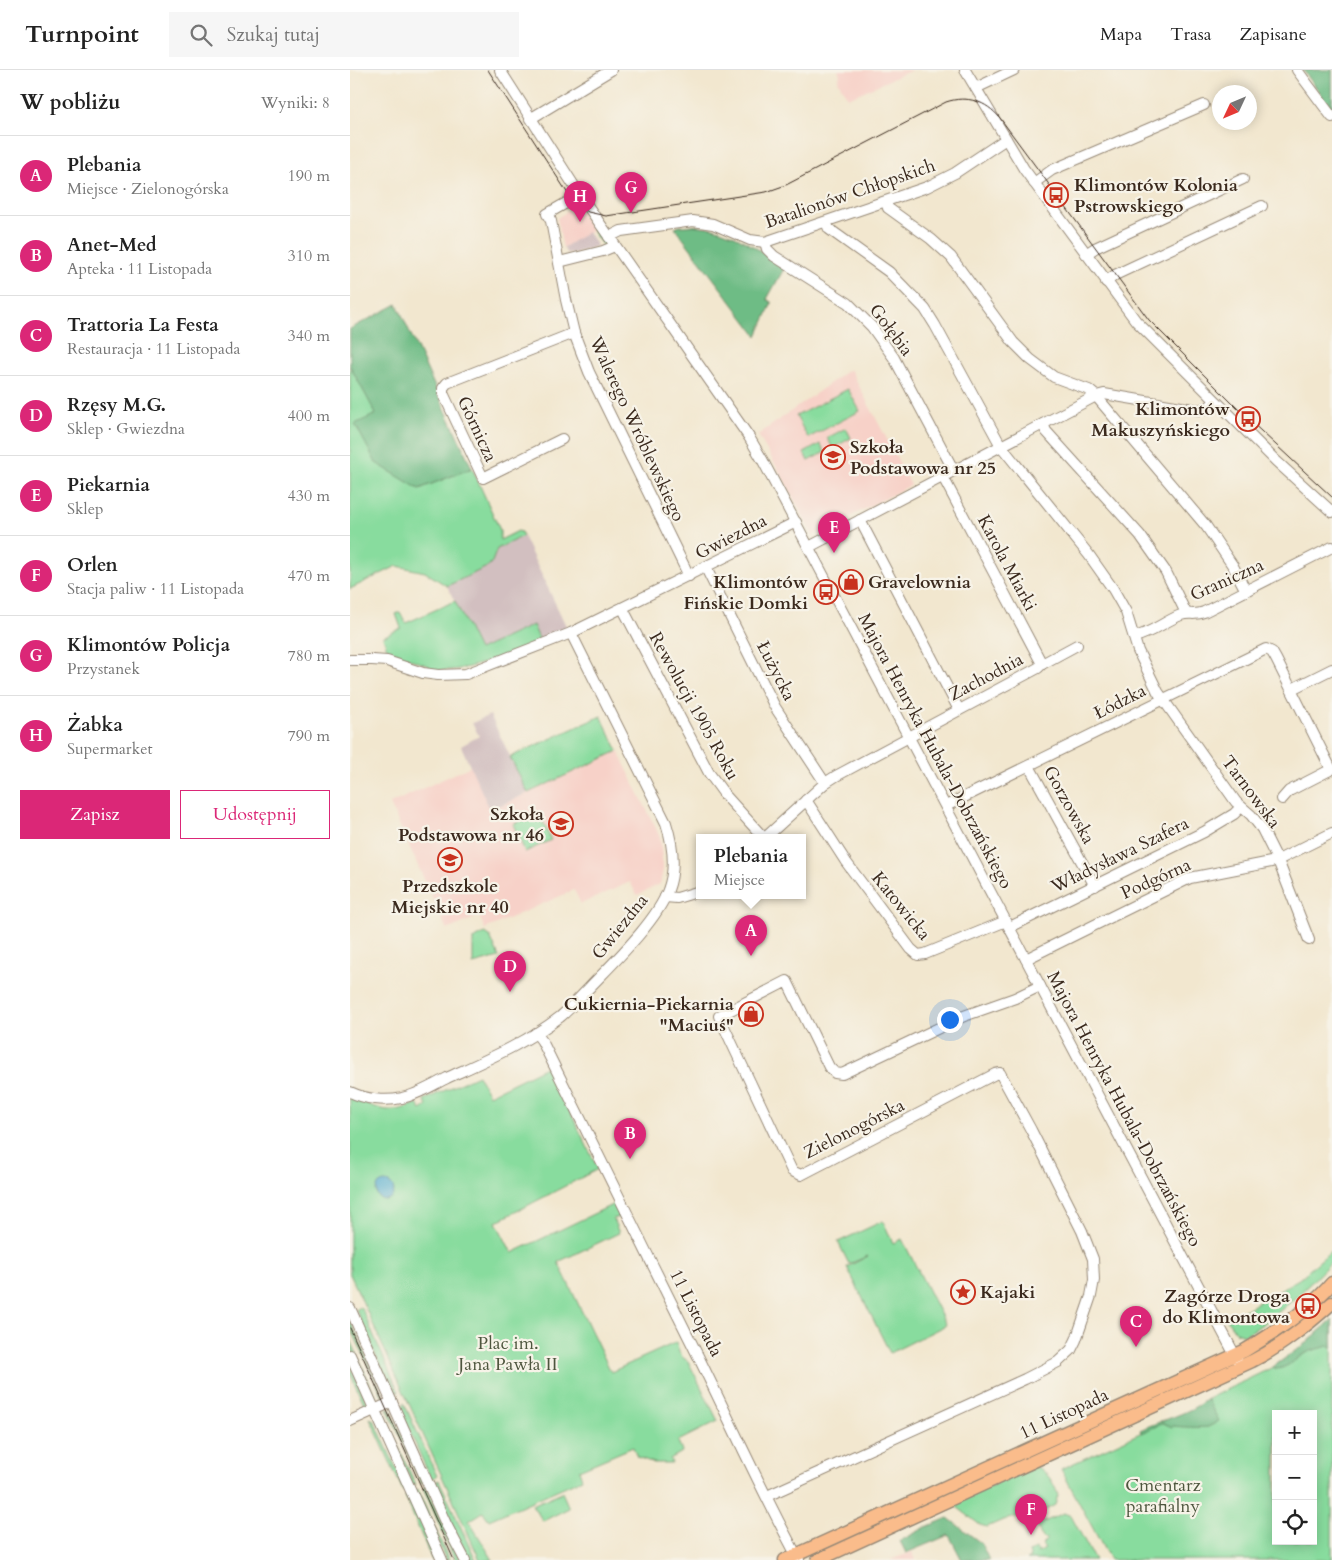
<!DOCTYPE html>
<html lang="pl">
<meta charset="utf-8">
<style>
:root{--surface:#fff;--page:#f6f6f6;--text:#222;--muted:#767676;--line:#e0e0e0;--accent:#db2777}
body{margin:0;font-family:Cardo,serif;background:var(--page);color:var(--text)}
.controls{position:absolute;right:15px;bottom:15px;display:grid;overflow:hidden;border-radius:0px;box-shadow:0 2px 12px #0003}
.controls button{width:45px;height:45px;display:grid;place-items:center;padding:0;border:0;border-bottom:1px solid var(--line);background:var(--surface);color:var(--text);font:25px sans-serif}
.compass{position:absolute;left:862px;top:15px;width:45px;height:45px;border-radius:50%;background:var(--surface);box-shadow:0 2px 12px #0003;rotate:226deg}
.you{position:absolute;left:599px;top:949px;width:18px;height:18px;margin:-12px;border:4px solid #fff;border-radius:50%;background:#1a73e8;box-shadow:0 0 0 8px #1a73e833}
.badge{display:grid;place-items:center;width:32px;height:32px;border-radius:50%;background:var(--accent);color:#fff;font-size:16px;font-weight:700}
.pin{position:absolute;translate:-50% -41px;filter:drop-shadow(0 1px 2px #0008)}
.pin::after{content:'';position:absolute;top:26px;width:18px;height:15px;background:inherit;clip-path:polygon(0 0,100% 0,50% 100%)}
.popup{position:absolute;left:346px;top:764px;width:110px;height:65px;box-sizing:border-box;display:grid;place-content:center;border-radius:0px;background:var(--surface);filter:drop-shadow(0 1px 4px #0005);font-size:16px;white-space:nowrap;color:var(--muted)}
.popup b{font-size:19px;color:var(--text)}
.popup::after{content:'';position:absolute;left:50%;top:100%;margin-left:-10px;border:10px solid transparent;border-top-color:var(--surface)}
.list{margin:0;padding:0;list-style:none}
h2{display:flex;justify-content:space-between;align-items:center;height:65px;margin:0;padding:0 20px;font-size:21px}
h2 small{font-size:16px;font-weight:400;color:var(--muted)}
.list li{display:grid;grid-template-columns:32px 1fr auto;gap:15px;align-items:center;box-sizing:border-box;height:80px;padding:0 20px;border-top:1px solid var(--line)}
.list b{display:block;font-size:19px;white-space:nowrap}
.list p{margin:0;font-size:16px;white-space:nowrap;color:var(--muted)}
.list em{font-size:16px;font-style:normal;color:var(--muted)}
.actions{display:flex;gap:10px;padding:15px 20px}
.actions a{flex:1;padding:11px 0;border:1px solid var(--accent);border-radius:0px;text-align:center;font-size:18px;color:var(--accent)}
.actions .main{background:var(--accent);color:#fff}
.icon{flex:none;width:28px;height:28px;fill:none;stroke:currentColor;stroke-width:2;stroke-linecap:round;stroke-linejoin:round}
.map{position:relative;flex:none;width:982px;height:1490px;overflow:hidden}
header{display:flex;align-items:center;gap:30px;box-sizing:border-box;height:70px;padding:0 25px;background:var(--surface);border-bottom:1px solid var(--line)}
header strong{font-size:24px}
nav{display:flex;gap:28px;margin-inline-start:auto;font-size:18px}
.search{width:350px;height:45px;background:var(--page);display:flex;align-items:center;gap:12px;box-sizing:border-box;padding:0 18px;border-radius:0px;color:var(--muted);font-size:19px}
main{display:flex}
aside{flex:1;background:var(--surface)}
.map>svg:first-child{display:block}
.built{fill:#f7d1c8}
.industrial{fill:#d2bfc0}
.green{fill:#88dc9e;stroke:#62835e;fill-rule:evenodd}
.forest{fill:#6ebc85;stroke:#547352}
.water{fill:#50abce;stroke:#466a76}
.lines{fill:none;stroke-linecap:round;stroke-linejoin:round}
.minor-casing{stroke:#968876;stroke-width:12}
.major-casing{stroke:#968876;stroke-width:15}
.minor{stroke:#fff;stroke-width:10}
.major{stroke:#fabc8b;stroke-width:12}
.tram{stroke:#3b2a1e;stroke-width:1}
.labels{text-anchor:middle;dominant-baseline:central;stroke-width:4.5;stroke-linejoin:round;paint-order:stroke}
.poi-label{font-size:18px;font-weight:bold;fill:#3b2a1e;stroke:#f7f3e8;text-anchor:end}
.street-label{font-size:18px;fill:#3b2a1e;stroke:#f7f3e8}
.park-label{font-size:18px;fill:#4e563e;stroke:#f7f3e8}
</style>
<header>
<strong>Turnpoint</strong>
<div class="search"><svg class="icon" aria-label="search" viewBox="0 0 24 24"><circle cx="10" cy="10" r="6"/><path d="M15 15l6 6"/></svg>Szukaj tutaj</div>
<nav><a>Mapa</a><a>Trasa</a><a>Zapisane</a></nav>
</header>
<main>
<aside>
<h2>W pobliżu<small>Wyniki: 8</small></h2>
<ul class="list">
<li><span class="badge">A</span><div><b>Plebania</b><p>Miejsce · Zielonogórska</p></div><em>190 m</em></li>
<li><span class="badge">B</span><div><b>Anet-Med</b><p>Apteka · 11 Listopada</p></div><em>310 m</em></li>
<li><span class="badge">C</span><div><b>Trattoria La Festa</b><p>Restauracja · 11 Listopada</p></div><em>340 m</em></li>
<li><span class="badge">D</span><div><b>Rzęsy M.G.</b><p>Sklep · Gwiezdna</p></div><em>400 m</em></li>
<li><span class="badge">E</span><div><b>Piekarnia</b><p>Sklep</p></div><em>430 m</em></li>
<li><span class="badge">F</span><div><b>Orlen</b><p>Stacja paliw · 11 Listopada</p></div><em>470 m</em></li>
<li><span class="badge">G</span><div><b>Klimontów Policja</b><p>Przystanek</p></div><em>780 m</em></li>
<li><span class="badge">H</span><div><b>Żabka</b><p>Supermarket</p></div><em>790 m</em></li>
</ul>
<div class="actions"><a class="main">Zapisz</a><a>Udostępnij</a></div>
</aside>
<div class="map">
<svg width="982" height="1490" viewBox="0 0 982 1490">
<rect width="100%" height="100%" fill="#f7f3e8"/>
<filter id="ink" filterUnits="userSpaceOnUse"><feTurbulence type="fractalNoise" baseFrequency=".02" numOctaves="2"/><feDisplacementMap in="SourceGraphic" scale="10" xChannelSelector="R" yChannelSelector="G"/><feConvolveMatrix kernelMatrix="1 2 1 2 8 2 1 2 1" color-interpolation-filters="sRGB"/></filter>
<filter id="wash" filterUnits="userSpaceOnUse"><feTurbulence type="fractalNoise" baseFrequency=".0096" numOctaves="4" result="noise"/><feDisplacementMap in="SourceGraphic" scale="20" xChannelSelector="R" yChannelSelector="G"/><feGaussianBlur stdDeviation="1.12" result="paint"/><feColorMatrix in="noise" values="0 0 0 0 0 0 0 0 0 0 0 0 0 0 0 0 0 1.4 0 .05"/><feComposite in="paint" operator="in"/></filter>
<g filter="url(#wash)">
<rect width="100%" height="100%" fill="#f2e7cf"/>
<g class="built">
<polygon points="488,0 562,0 498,28 488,11 490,5"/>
<polygon points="226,136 242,160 213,178 207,148"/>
<polygon points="500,299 561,415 463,466 433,408 408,365"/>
<polygon points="251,646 310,767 313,800 310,814 287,825 280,812 231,834 224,820 135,859 129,846 97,860 40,734 121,696 141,740 178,723"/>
<polygon points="562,1482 566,1490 540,1490 557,1484"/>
</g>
<g class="industrial">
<polygon points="238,162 247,176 225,183 217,183 213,178"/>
<polygon points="173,466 218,560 190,571 183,555 129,580 97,516 137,497 142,492 147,479"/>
<polygon points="140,645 178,723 140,740 111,676 129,666 122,653"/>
</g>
<g class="green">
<polygon points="246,155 257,172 257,175 254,177 245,165 242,157"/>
<polygon points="0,296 69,419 122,398 150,460 150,470 168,461 171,462 173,466 147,479 142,492 137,497 97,516 75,502 47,496 0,519"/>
<polygon points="498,319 510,341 458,368 446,346"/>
<polygon points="496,358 501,368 483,378 477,368"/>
<polygon points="470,374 475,382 458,391 454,383"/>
<path d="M105,531L129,580L183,555L190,571C153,585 119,604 79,600V596L38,581L33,567L51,558L46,544L50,542L56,553Z"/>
<polygon points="251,646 268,681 178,723 160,687"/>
<polygon points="189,743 201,770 175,782 163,754"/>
<polygon points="135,863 140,866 149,887 123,894 123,869"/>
<path d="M198,996L248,1099L146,1152L162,1183L264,1134L272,1146L263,1149L269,1163L208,1192L261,1302L327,1272C328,1281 329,1286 338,1291L368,1351L328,1371L332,1382L320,1389L322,1393H304L287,1387L283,1377L229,1400L232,1409L139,1450L133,1442L119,1451L143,1490H130L0,1204V1026C26,1038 39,1047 67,1033L71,1040L77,1036L74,1030L128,1005L139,1025Z"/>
<polygon points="533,1151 543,1173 552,1169 596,1255 540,1283 497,1197 518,1186 499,1194 488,1172"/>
<path d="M982,1180V1191C956,1218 928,1247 895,1265L886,1262L877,1250L949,1209Z"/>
<polygon points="10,1237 12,1239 49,1322 44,1321 40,1318 6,1240"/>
<polygon points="0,1250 35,1329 34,1330 0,1256"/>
<path d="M982,1250V1490H760L711,1399L812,1353L810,1351L820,1349L846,1338L857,1329L923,1297L956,1273ZM926,1344H963V1471H926Z"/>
<polygon points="0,1268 28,1332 25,1330 0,1275"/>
<polygon points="0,1295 18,1334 16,1338 0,1303"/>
<polygon points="54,1333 87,1406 81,1409 50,1340"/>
<polygon points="37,1338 39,1338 74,1412 71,1413"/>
<polygon points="32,1341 66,1415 63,1416 31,1343"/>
<polygon points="20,1348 24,1350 56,1419 53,1421"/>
<path d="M683,1396C696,1399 704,1413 708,1425L705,1435L694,1441L674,1449L667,1447L653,1450L637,1457L630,1455L603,1434Z"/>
<polygon points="89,1410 126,1490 121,1490 104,1460 83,1413"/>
<polygon points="76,1417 110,1490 105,1490 73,1418"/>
<polygon points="68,1420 99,1490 96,1490 65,1421"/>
<polygon points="212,1422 219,1438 193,1451 182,1435"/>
<polygon points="58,1424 87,1490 82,1490 55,1426"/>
<polygon points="714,1443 721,1446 745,1490 677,1490 681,1488 679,1482 686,1479 688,1483 695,1479 692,1475 697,1469 692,1468 687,1455"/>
</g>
<g class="forest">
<polygon points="953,0 982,0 982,39"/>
<path d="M330,156C336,156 343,155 350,156C381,158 410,181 435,197L417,229L422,233L407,266L325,158Z"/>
<polygon points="47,234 122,398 69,419 26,393 5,354 26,344 0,296 0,259"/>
<path d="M982,1250V1278L978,1276C970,1279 961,1280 954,1284C944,1290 937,1299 925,1299L923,1297L956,1273Z"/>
<path d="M857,1329L869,1351C866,1353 862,1355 858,1357C853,1358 828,1357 824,1356L822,1357L813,1353L791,1363L790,1360C813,1349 837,1345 857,1329Z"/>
<polygon points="598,1448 631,1473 639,1490 612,1490 599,1465 556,1483 550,1471 576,1457"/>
</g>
<circle class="water" cx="35" cy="1121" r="9"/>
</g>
<g filter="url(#ink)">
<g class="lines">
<defs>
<g id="minor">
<polyline points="150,0 230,125 399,367 413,391 888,1291"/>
<polyline points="615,0 674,99 786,251 926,391 982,442"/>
<polyline points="947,0 982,47"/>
<polyline points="626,18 664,0"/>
<polyline points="180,49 261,0"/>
<polyline points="684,113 702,100 854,35"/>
<polyline points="230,125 197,144 201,151 216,230 224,263 239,302 339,506"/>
<polyline points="536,132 538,138 581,169 601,187 663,272 680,289 704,307 739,320 746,326 754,324 849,340 859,337 865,331"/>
<polyline points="476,152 479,159 539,202 575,239 585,255 651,376 739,485 763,519 776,542 788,581 808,622 886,732 901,745 912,759 929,793 959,870"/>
<polyline points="259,167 271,161 343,151 363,154 400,170 415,172 577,117 605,103 656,69"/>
<polyline points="415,172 417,179 424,186 498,233 522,257 544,288 604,401"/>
<polyline points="736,184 745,178 893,109"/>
<polyline points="209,192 253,181 265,176"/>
<polyline points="756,212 765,205 912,136"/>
<polyline points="693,354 696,361 790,465 816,502 836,543"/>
<polyline points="212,369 133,408 93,323 93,318 97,313 224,263"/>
<polyline points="593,407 692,594"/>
<polyline points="510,450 609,640"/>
<polyline points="459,477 746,326 856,456 883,496 896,521"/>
<polyline points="356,498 425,637 475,713"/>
<polyline points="273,539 359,703 375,725 413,767"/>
<path d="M784,567C802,563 815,551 831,545C839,542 845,546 854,542L982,477"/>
<polyline points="0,590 22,590 37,591 73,603 88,605 116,604 221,563 446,452"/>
<polyline points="942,619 982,599"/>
<polyline points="679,696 745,816"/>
<polyline points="932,729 939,721 982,699"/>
<polyline points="456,730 496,792 561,879 568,885 575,884 656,851"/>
<polyline points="596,736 916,579 922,582 926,589 981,699"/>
<polyline points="416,767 475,713 486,706 688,598 692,594 727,575"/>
<polyline points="315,827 327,828 350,821"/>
<polyline points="660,857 854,762 884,744 891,737"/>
<polyline points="676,889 840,808 921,792 932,788 982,763"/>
<path d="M186,963L192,971C241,1070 289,1168 338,1266C376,1341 409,1417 449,1490"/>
<path d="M0,1022C15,1029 35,1032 52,1028C67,1025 83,1015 97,1008C136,990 176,973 210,947C221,938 230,927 240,917C263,893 307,851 318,820C326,799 323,775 316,753L221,563"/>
<polyline points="0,1238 96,1454 115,1490"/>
<polyline points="0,1285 92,1490"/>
<polyline points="0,1351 42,1332"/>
<polyline points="417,1426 675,1309 708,1292 721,1280 726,1270 741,1226 744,1210 743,1189 732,1161 681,1060 650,1003 645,1004 451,1105 442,1101 369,946 437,911 479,997 485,1003 492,1004 614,946 665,928 690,916"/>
</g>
<g id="major">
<path d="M435,1490L894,1281C924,1263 959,1240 982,1213"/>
<path d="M468,1490L902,1291C932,1276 957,1255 982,1233"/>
</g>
</defs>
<use href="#minor" class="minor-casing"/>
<use href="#major" class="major-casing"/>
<use href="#minor" class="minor"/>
<use href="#major" class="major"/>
<g class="tram">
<path d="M138,0L222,130L238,142L256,146L416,122L436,115L596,32C617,25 636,31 650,48L799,250L898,349L982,427"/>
<polyline points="0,1258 104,1490"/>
</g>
</g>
</g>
<defs>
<symbol id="bus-ring" viewBox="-11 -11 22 22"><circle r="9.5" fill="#f7f3e8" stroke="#c8321e" stroke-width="1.5"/><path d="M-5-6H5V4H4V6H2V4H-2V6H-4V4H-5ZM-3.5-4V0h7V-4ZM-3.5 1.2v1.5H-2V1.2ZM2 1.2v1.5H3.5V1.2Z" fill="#c8321e"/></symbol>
<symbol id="school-ring" viewBox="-11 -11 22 22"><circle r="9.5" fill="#f7f3e8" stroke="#c8321e" stroke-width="1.5"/><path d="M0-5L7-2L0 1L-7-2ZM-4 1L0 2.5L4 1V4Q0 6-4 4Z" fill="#c8321e"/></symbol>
<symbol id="shop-ring" viewBox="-11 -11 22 22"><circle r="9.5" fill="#f7f3e8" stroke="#c8321e" stroke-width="1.5"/><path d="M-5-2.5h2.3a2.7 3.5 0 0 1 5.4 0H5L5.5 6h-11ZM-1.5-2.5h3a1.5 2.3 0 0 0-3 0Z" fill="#c8321e"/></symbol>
<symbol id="sight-ring" viewBox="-11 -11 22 22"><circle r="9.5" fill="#f7f3e8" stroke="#c8321e" stroke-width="1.5"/><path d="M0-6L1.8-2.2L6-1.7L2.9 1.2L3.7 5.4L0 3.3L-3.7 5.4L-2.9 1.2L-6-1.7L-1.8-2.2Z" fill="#c8321e"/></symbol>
</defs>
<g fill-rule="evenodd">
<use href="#bus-ring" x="692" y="111" width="28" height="28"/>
<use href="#bus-ring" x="884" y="335" width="28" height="28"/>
<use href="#school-ring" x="469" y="373" width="28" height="28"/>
<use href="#shop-ring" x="487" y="498" width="28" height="28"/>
<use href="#bus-ring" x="462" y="508" width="28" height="28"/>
<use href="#school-ring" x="197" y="740" width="28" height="28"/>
<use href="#school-ring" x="86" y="776" width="28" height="28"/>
<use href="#shop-ring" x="387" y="930" width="28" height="28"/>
<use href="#sight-ring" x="599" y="1208" width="28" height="28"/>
<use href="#bus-ring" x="944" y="1222" width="28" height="28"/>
</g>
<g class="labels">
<g class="poi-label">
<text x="724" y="115" text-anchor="start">Klimontów Kolonia<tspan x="724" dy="21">Pstrowskiego</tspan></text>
<text x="880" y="339">Klimontów<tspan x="880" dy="21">Makuszyńskiego</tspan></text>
<text x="500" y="377" text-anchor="start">Szkoła<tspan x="500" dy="21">Podstawowa nr 25</tspan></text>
<text x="458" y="512">Klimontów<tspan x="458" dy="21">Fińskie Domki</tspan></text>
<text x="518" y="512" text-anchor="start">Gravelownia</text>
<text x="194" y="744">Szkoła<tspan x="194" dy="21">Podstawowa nr 46</tspan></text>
<text x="100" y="816" text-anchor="middle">Przedszkole<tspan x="100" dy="21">Miejskie nr 40</tspan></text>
<text x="384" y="934">Cukiernia-Piekarnia<tspan x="384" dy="21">"Maciuś"</tspan></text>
<text x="630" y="1222" text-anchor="start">Kajaki</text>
<text x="940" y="1226">Zagórze Droga<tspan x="940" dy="21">do Klimontowa</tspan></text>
</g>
<g class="street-label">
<text transform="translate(500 124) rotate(-19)">Batalionów Chłopskich</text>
<text transform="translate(541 260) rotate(53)">Gołębia</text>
<text transform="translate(127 359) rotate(65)">Górnicza</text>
<text transform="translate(287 359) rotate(65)">Walerego Wróblewskiego</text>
<text transform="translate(381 467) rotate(-27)">Gwiezdna</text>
<text transform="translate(657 493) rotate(62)">Karola Miarki</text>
<text transform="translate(877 510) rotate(-24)">Graniczna</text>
<text transform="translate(426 601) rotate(63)">Łużycka</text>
<text transform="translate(636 607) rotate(-28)">Zachodnia</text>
<text transform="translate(770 632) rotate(-27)">Łódzka</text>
<text transform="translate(344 636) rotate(61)">Rewolucji 1905 Roku</text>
<text transform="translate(585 681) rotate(62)">Majora Henryka Hubala-Dobrzańskiego</text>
<text transform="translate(901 722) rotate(53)">Tarnowska</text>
<text transform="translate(719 735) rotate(61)">Gorzowska</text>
<text transform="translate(770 785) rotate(-26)">Władysława Szafera</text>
<text transform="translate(806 809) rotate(-24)">Podgórna</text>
<text transform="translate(551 836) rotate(51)">Katowicka</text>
<text transform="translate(270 857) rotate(-51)">Gwiezdna</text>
<text transform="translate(774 1039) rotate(62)">Majora Henryka Hubala-Dobrzańskiego</text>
<text transform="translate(504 1059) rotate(-27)">Zielonogórska</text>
<text transform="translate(346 1243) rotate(63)">11 Listopada</text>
<text transform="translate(714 1344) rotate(-25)">11 Listopada</text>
</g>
<g class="park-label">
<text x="158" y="1273">Plac im.<tspan x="158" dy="21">Jana Pawła II</tspan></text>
<text x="813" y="1415">Cmentarz<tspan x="813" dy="21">parafialny</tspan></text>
</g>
</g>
</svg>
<div class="controls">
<button>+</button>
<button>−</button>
<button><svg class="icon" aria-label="locate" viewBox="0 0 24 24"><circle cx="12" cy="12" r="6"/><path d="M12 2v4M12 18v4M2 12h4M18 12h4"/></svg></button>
</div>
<svg class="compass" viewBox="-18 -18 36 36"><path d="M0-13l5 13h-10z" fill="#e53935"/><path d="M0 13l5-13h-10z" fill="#767676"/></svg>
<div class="you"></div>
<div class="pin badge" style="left:401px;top:886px">A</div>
<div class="popup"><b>Plebania</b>Miejsce</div>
<div class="pin badge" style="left:280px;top:1089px">B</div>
<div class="pin badge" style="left:786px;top:1277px">C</div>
<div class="pin badge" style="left:160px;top:922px">D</div>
<div class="pin badge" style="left:484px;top:483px">E</div>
<div class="pin badge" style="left:681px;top:1465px">F</div>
<div class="pin badge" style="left:281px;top:143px">G</div>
<div class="pin badge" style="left:230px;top:152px">H</div>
</div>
</main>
